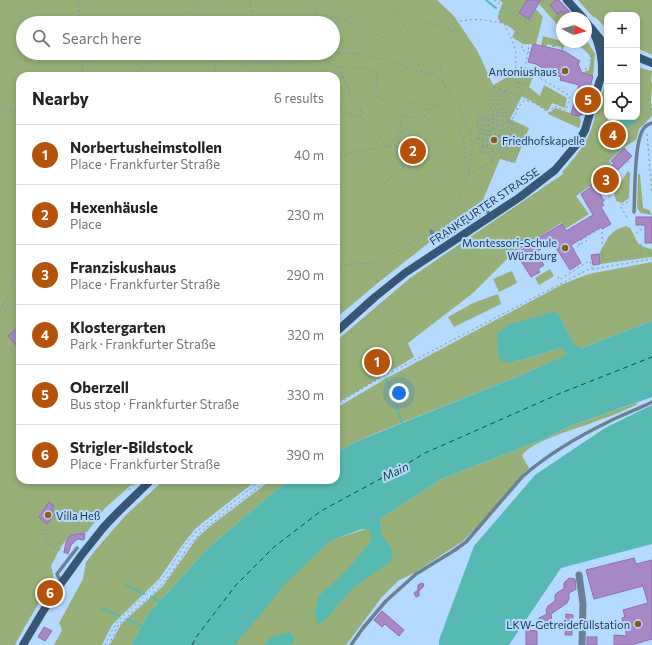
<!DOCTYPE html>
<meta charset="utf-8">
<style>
:root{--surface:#fff;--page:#f2f2f2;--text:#222;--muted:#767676;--line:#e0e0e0;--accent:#b45309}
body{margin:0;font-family:Commissioner,sans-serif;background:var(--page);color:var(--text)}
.controls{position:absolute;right:12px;top:12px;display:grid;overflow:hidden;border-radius:8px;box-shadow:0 2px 6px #0003}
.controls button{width:36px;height:36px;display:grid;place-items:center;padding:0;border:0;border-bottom:1px solid var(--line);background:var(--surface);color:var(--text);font:20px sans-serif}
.compass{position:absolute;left:556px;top:12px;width:36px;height:36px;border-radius:50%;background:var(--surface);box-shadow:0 2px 6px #0003;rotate:96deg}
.you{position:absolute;left:399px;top:393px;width:14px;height:14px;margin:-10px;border:3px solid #fff;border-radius:50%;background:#1a73e8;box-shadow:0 0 0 6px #1a73e833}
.badge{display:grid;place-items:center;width:26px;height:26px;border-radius:50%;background:var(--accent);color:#fff;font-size:13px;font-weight:700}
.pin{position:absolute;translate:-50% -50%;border:2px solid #fff;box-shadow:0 1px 4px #0006}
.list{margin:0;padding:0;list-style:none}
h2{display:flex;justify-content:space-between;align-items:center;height:52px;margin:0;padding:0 16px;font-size:17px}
h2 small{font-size:13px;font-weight:400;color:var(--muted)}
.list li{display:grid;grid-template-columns:26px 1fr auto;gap:12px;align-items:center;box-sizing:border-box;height:60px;padding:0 16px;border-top:1px solid var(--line)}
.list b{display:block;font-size:15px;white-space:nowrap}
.list p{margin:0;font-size:13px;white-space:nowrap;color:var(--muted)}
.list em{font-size:13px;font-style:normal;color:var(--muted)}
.icon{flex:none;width:22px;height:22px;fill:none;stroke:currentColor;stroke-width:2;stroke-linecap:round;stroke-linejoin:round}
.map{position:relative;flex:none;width:652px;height:645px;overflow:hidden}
.search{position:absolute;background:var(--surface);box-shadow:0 2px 6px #0003;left:16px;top:16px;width:324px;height:44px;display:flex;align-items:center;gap:10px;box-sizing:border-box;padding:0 14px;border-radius:22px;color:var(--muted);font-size:15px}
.panel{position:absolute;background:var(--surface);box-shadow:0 2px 6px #0003;left:16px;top:72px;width:324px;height:412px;border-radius:12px}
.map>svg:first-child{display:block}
.green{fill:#97b078;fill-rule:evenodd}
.water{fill:#57bab2}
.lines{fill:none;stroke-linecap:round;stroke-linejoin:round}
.stream{stroke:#57bab2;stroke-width:2}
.ferry{stroke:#14423e;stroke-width:1;stroke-dasharray:5 4;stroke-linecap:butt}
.building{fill:#a788c4;stroke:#916cb0}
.path{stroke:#7798b8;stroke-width:1;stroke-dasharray:2 3;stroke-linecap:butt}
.service{stroke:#6a8095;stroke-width:3.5}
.minor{stroke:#6a8095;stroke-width:7}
.secondary{stroke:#365675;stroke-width:8}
.poi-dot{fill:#905a0f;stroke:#b5daff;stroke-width:1.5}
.labels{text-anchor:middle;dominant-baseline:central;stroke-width:4;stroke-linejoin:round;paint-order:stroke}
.poi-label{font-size:11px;fill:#1b354d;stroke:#b5daff;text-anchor:end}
.street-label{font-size:11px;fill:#1b354d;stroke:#b5daff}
.water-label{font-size:12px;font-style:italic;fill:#14423e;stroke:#b5daff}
</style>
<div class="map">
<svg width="652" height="645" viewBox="0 0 652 645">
<rect width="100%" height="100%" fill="#b5daff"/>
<g class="green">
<path d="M0,0H437L454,16L478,52L493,85L520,70L534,75L529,87L540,96L544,85L567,98L565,108L552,103L548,111L522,96L510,119L529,128L515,163L500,159L483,200L379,282L336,318V76H20V480H137L105,508L87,532C82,532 76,532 72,535C62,541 56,557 51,566C56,582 53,588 44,600L42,598L24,628L15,645H0ZM23,23H333V53H23Z"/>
<path d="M499,0H527L519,13L529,19L536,9L543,17L536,44H523L512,37L515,31C501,19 492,26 503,3Z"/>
<polygon points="540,0 556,0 550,5 558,14 561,11 567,18 562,18 562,30 539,4 541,1"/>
<polygon points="578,0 652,0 652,55 637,48 637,15 607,15 607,29 595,17 594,18"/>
<polygon points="543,36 565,42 563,50 561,49 561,47 555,46 555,47 552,47 552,45 547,44 547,46 541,46"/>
<path d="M586,39L595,54L593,76L581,73L589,70L591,58C588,51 579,47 574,42H586Z"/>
<path d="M637,67L652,71L651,81L652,84L651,101L652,116L639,129L636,140L623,148L609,161L612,164L589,184L590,186L576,196L589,214L565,229L561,223L512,254L473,293L408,343L414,357L336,404V341L410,278L563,174L562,172C576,157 587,143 593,124C597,110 600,95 607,82V117H637Z"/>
<polygon points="555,108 579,116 581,121 579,128 548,114"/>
<polygon points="628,171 630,173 629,198 622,203 616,201 614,193"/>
<polygon points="638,174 640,174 643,208 649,210 652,215 641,213 637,208"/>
<path d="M626,226L630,228C638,241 635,246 652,249V257L600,264L599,254L609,236L616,230Z"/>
<polygon points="652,262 652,321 582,348 574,346 559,315 511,363 561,348 569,354 519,376 376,433 355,442 336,453 336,408 387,378 563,284 589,274"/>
<polygon points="550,269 554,276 539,285 535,278"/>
<polygon points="512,271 517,283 499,292 493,279"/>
<polygon points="498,294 501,304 454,327 448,317 473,303"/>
<path d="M639,402L636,405C624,410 612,416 599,420C583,427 529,441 522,456L529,468L519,478L501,502L463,541L414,573L398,581L382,597L346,645H233L282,586L329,541L369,528L381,536L380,519L441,479L544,439L573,425Z"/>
<polygon points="164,480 257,480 196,528 183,544 159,579 112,625 102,645 54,645 62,630 59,623 83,579 86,562 98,547 126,515"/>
<polygon points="271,480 292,480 276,490 207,549 148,614 132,645 110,645 121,624 163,586 197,538 209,527"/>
</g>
<g class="water">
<path d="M618,117L626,119L636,117L637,121C634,126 621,128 615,126L614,124L618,119Z"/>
<polygon points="553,312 559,315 574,345 582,348 652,321 652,397 573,425 544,439 441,479 380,519 382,536 392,549 392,560 352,589 324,621 317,624 315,614 318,597 346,571 372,540 369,529 362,529 330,541 283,586 267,607 234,645 132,645 148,614 207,549 276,490 292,480 336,480 336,453 355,442 519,376 568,354 561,348 511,363 500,361 498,350 497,334 508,325"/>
<polygon points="652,405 652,544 561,568 509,645 439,645 439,640 474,546 535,475 605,428"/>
<polygon points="290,632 295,640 289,645 263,645 270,638"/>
</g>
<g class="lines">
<g class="stream">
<polyline points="486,0 496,8"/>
<polyline points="379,366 382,373"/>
<polyline points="386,379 402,423"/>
<polyline points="126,585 144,594"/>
<polyline points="151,597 160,601"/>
<polyline points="101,608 119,616"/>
<polyline points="127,619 142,626"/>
</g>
<polyline class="ferry" points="192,645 197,636 236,585 274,547 321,511 395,471 425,453 561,393 652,357"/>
</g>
<g class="building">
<polygon points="527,0 541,0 529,19 519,13"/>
<polygon points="556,0 559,0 575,18 567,18 561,11 558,15 550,5"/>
<polygon points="533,44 564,51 580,61 578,64 582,73 593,76 583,114 579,116 571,114 579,85 560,80 561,77 555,75 536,64 528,62"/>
<polygon points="409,147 417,148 416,155 409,155"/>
<polygon points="624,148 632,156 615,173 618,177 599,192 604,201 602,203 604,205 601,207 611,224 602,229 601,227 571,245 581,263 570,270 550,238 539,245 541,249 536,252 544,265 538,269 540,272 531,277 516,253 530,245 530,243 562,224 566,231 593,215 581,194 591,187 590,185 611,168 610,167 614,163 611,161"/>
<polygon points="636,217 652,217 652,243 645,243 645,225 636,225"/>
<polygon points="599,254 600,264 593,265 591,255"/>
<polygon points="16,329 20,333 20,342 16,345 8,336"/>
<polygon points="49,502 54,506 52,509 56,513 47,524 39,517"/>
<polygon points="80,533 85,533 84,540 78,539 75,541 71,545 68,554 64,552 66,542 68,538 72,535"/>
<polygon points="634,558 636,564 652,560 652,639 631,645 614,645 614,635 627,636 622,618 625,617 623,610 648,603 643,586 594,599 586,570"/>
<polygon points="569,578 575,579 576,589 569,593 569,599 567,603 551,614 552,624 550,628 545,629 539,629 538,622 539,618 547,614 546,610 548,606 555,601 555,595 558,592 564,589 564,583"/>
<polygon points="421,583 424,584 423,587 419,591 419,596 416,597 414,593 418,590 418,585"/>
<polygon points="382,611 404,630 399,636 385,624 382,627 374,620"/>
<polygon points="566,614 573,615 572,635 565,635"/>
<polygon points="44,627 52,631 45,641 38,637"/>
<polygon points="526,630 537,631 537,645 526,645"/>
<rect x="587" y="637" width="10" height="8"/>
</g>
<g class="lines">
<g class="path">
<polyline points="78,0 80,23"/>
<polyline points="250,0 252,18 251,23"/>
<polyline points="304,0 308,0"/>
<polyline points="311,0 318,8 316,15"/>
<polyline points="494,0 502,5 503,9"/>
<polyline points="195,5 196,0"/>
<path d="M180,23C186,11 195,6 207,0"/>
<path d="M297,23C303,21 310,16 317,16C349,11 422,59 443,83C453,95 472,129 472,145C473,159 467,183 460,195C455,206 446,215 440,225L436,228"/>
<polyline points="526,43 522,46 522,50 531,53"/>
<path d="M310,53L339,67L368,69L377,73C379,81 375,87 376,95L383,99L393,101C400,95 404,99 410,104C428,104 437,102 451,115C455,123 461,132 463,140C466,150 463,159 469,168"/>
<polyline points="333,53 361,54 387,60 408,68 434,75"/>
<polyline points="590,57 592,56"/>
<polyline points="339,67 349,90 348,95 361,108 360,115 362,118"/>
<polyline points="585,69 590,69 591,68 591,65 593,62 589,60"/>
<polyline points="82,76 83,53"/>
<polyline points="134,76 139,69 152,62 161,53"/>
<path d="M218,76C212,68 214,60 221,53"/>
<polyline points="222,76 236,68 253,61 277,64"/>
<path d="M266,76C275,67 286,54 299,53"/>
<polyline points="282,76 286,69 304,53"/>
<path d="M443,82L440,66L426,48L406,28L392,9C401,11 409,15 418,19C430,24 442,26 454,32L458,22C474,17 488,21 504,23C507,32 513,40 515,49C517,56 515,63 516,70C516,80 520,92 525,100"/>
<polyline points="519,83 526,85"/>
<polyline points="494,87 514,116"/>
<polyline points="495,87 522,97"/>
<polyline points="499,89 515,113"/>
<path d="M637,89C644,93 651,100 652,109"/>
<polyline points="492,91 508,116"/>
<polyline points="504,91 517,109"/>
<polyline points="491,95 504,116"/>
<polyline points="489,99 500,115"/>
<polyline points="637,101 642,106 648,119"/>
<polyline points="487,102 495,114"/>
<polyline points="604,102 607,103"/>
<polyline points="0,106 20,112"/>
<polyline points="486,106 491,114 509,117 509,121"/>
<polyline points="607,106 608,149 610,153 615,152 631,141 633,142"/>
<polyline points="336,107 348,113 362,118 375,128 385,147"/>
<polyline points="647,114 652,109"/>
<path d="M608,128C621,130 625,128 631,141"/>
<polyline points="481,130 482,117"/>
<polyline points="485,131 486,118"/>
<polyline points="488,131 489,119"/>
<polyline points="490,131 477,130 479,116 517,124 516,127 526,130 514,163"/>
<polyline points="647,134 652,194"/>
<polyline points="489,135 502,136"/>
<polyline points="495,135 497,120"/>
<polyline points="499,136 500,121"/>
<polyline points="502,136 504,121"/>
<polyline points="477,139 487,141"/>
<polyline points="479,139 480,131"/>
<polyline points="482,140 483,131"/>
<polyline points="484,140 486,132"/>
<polyline points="487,141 488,132"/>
<polyline points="498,141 501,142"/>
<polyline points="507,143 519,148"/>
<polyline points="477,144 497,150"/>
<polyline points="487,146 490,131 492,132 493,119"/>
<polyline points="500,147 501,151 503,152"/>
<polyline points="480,153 482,146"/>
<polyline points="483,153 484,146"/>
<polyline points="486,154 487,147"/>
<polyline points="489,155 490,148"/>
<polyline points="501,158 514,123"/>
<polyline points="336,159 355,151 394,146 416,146 418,147 417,154"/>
<polyline points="504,159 516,127"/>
<polyline points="507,161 519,128"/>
<polyline points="492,162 493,149"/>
<polyline points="511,162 523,130"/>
<polyline points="624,164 628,161 630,163"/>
<path d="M402,167L404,162L402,156L396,155L403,115C411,117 420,121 426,115C430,112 431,108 435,105"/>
<polyline points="468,175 492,162 511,122 520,105 525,100 535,103 549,113 554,106 566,111 570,96 525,69 529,45 513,28 501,20 499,16 502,9 507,9 512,12 526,21 529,21 537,7"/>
<polyline points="590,184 607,161 610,153"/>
<path d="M384,185C396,171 403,165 421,162C428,148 423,133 407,128L401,132L386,147"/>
<polyline points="604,200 610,196"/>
<polyline points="639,211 642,208 641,200 644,198"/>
<polyline points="627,217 620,206 629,201"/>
<polyline points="0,222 10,216 20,206"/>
<polyline points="602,232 603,260 641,254 641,244"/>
<polyline points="636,233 641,230 642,225"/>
<polyline points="579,245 580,241 600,229 599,227"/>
<polyline points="573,250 590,238"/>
<polyline points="336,268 343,265 358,263 371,264 399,251 426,234"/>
<polyline points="558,277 559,280 589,261 591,263 592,268"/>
<polyline points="0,312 20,267"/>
<polyline points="0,313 20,303"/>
<polyline points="336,405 378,379 587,270 652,259"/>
<polyline points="129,490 136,480"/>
<polyline points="43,521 37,526 38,530 40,531 44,529 47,530 45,541 47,545 53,546 65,553"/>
<polyline points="105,645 114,627 119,620 158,583 169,570 183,547 196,532 261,480"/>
<polyline points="109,645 118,625 159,588 172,572 188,547 203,530 268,480"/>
</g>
<g class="service">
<path d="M634,212C635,194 634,140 644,128C646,125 649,124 652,123"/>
<polyline points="431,231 437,240 441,240 486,210 491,216"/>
<polyline points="61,582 57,574 77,548"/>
<path d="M351,645L363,628L386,601L416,574L455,550L466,542L522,477C548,454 579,436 610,421C624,414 638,409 652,402"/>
</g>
<polyline class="minor" points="579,575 583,604 582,645"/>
<g class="secondary">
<polyline points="567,0 583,18"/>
<polyline points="586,22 607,47"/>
<path d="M592,29C600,44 603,58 602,76"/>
<polyline points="637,57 652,63"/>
<polyline points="336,332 375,297 405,273 520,197 555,170 577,144 585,130 600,80 607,69"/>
<path d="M23,645C46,604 73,564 103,528C118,511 135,496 151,480"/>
</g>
</g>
<g class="poi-dot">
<circle cx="565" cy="71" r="4"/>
<circle cx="494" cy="140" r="4"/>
<circle cx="565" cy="248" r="4"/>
<circle cx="48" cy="515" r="4"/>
<circle cx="638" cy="624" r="4"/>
</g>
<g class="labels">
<g class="poi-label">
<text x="557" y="71">Antoniushaus</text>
<text x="502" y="140" text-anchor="start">Friedhofskapelle</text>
<text x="557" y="242">Montessori-Schule<tspan x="557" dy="13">Würzburg</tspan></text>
<text x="56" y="515" text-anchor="start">Villa Heß</text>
<text x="630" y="624">LKW-Getreidefüllstation</text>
</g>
<g class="street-label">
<text transform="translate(484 206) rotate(-34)">FRANKFURTER STRASSE</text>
</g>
<g class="water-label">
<text transform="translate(395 471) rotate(-25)">Main</text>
</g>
</g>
</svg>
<div class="controls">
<button>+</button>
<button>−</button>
<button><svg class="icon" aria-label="locate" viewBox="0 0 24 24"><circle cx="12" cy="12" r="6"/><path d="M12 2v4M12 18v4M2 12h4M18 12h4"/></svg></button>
</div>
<svg class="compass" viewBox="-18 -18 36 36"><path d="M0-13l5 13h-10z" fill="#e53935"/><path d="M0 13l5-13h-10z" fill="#767676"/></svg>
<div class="you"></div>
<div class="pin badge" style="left:377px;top:362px">1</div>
<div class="pin badge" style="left:413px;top:151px">2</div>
<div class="pin badge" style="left:606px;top:180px">3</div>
<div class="pin badge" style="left:613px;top:135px">4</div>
<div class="pin badge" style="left:588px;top:100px">5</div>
<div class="pin badge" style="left:50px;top:593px">6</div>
<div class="search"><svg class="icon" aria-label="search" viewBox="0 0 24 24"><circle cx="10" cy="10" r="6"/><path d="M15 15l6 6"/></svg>Search here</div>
<section class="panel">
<h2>Nearby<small>6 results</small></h2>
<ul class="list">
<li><span class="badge">1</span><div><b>Norbertusheimstollen</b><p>Place · Frankfurter Straße</p></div><em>40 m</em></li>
<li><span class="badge">2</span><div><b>Hexenhäusle</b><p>Place</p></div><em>230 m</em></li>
<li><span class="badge">3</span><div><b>Franziskushaus</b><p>Place · Frankfurter Straße</p></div><em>290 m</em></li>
<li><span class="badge">4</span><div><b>Klostergarten</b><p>Park · Frankfurter Straße</p></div><em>320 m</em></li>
<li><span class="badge">5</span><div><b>Oberzell</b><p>Bus stop · Frankfurter Straße</p></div><em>330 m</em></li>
<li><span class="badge">6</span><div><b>Strigler-Bildstock</b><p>Place · Frankfurter Straße</p></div><em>390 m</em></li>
</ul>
</section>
</div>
